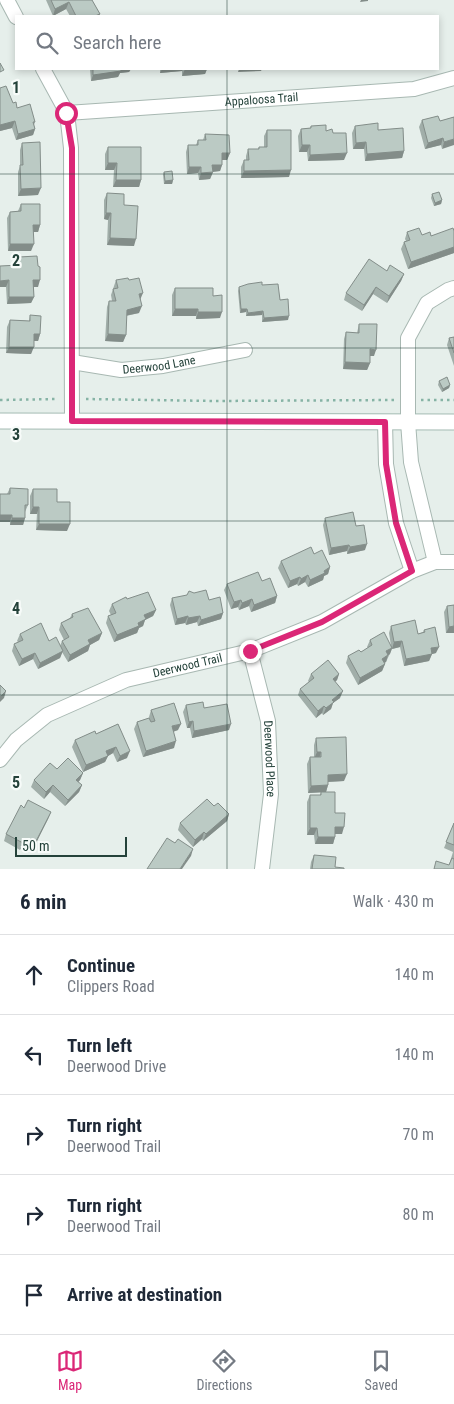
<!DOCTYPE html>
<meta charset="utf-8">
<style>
:root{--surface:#fff;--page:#f2f2f3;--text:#1f2937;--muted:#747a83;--line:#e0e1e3;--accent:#db2777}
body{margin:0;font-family:"Roboto Condensed",sans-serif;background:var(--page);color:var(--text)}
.scale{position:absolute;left:15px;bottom:12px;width:112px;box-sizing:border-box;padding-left:5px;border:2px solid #24423a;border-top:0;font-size:14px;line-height:18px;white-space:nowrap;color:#24423a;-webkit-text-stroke:4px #f7fbf9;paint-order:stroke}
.stop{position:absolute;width:15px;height:15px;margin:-11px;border:4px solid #db2777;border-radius:50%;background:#fff}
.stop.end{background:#db2777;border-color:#fff;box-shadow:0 1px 5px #0008}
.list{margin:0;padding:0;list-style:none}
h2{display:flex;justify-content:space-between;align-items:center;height:65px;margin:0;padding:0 20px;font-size:21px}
h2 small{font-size:16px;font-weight:400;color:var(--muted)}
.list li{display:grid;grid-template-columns:32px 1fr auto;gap:15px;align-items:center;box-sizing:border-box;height:80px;padding:0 20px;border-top:1px solid var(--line)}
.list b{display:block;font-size:19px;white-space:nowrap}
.list p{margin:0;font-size:16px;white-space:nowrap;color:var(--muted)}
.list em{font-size:16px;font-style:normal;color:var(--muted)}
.icon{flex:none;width:28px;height:28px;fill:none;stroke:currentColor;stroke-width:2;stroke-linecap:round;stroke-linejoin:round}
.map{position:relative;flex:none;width:454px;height:869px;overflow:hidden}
.search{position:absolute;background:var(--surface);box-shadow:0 2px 8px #0003;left:15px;right:15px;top:15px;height:55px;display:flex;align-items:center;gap:12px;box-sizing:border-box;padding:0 18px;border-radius:0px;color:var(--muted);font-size:19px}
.sheet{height:465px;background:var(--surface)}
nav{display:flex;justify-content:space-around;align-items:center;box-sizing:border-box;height:70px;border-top:1px solid var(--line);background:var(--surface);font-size:14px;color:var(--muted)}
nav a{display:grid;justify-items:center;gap:2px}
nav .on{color:var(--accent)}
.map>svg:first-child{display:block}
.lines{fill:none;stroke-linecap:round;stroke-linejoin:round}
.street-casing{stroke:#a8b8b2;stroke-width:16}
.secondary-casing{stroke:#a4bbb3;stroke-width:17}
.path{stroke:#86b3a5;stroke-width:2.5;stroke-dasharray:2.5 4;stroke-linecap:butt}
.street{stroke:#fff;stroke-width:14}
.secondary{stroke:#fff;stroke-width:15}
.wall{fill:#a1aea9}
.shaded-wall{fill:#838d89}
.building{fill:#bbcac4;stroke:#838d89}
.route{stroke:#db2777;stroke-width:6}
.grid{fill:none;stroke:#24423a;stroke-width:1;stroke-opacity:0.55}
.labels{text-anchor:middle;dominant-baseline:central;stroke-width:4.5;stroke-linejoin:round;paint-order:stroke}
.street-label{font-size:12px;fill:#24423a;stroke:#f7fbf9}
.grid-label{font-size:16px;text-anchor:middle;font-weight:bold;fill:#24423a;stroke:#f7fbf9;stroke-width:4.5;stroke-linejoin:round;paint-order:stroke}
</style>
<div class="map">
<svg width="454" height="869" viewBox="0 0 454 869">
<rect width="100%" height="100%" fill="#e6efeb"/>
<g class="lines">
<defs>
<g id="street">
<polyline points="7,0 16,17"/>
<polyline points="43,69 67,113 71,148 72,421"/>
<path id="s1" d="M67,113L414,89L454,78"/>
<path id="s2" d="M72,362L121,370L163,366L245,350"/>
<polyline points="385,422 386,464 396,523 412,571"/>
<polyline points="435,562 411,462 408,422 408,338 427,303 448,290 454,288"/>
<path id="s3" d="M250,651L268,721L271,794L262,869"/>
<path id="s4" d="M0,760L16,740L47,715L126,680L250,651L322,622L412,571L435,562H454"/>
</g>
<polyline id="secondary" points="0,421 454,422"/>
</defs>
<use href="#street" class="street-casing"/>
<use href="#secondary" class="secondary-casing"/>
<g class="path">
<polyline points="86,399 215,401 395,400"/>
<polyline points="0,400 58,399"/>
<polyline points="421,400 454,400"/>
</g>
<use href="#street" class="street"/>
<use href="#secondary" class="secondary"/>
</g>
<g class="wall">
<polygon points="46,0 92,0 100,14 99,16 70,16 66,9 53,16"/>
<polygon points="90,69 131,69 129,72 120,73 118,77 91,81"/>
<polygon points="160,69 207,69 205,74 182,76 182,71 160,73"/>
<polygon points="0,88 17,108 35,122 34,125 35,129 33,135 16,140 12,128 0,131"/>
<polygon points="454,117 442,149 441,145 425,149 419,127 422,120 440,121"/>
<polygon points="311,126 333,133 344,160 308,161 307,152 299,152 298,136 301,129 310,128"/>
<polygon points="355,126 378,130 404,151 402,158 365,161 364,149 353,149 352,133"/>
<polygon points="267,130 289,177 241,178 241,167 244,160 246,160 246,156 248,149 258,149 259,147 264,147 264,136"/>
<polygon points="205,134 230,153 227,160 222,160 222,165 220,171 213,172 210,179 199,180 198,173 187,174 186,152 188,145 196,145 198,140 203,140"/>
<polygon points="22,143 38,195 18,196 18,172 20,166 20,150"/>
<polygon points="108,147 141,180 139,187 113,187 114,170 105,170 105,154"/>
<polygon points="164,172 173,180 172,184 164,184 163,175"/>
<polygon points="107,193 124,205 134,246 107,245 108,220 104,219 104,200"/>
<polygon points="432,194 442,200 441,204 434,206 431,198"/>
<polygon points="21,204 40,225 38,232 33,232 31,251 8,251 7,218 10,212 18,211"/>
<polygon points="454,231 454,253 408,269 401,249 404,242 406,241 405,239 407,232 422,235 431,236"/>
<polygon points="19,257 38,287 34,287 34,297 31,303 7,304 6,287 0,287 0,266 16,266"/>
<polygon points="387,271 404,274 401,281 387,303 373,294 362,311 344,300 346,293"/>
<polygon points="116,280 129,280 140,300 139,313 126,316 126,335 123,342 105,341 107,307 109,301 112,301 111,295"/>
<polygon points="262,285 280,300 288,320 262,322 262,315 246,316 246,312 240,313 238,291 239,287"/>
<polygon points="175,288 213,296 220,318 196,319 196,316 172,316 172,295"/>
<polygon points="30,315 40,334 38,341 34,341 31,354 6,353 7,327 10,320 29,321"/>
<polygon points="359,324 374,356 370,356 370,363 367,370 343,369 344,339 346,332 357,333"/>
<polygon points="454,337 454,366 447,345 449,338"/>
<polygon points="439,381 450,385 449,388 442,392 438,385"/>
<polygon points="10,488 28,505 25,512 25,518 23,525 10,525 10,522 0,522 0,494 7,494"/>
<polygon points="33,489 67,531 36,530 37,514 30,514 30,496"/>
<polygon points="325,518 356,526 365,550 347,554 347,551 329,555 323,525"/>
<polygon points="314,554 330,567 328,574 324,576 323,580 308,587 305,582 298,586 297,584 288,588 278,568 281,561"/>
<polygon points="262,581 277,596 275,603 251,612 249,606 239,610 238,607 231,609 224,590 227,584"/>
<polygon points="172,598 209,600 223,613 221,619 198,626 197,622 186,625 185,623 175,625 170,605"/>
<polygon points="127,599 156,610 153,616 145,620 143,626 139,628 137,633 114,642 106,623 108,616 111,615 109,611 112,604"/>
<polygon points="454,605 454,633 446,633 444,612 447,606"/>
<polygon points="72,614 102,633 99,640 90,645 88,651 68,662 62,652 60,658 38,669 33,659 19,666 12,651 14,644 18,642 17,641 20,634 49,641 60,646 62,641 64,640 59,630 61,623 70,618"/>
<polygon points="391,626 418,634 423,632 424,630 436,653 432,654 429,661 404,666 400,647 392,649 386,662 384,663 385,664 382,671 358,685 346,663 348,656 361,652 368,648 367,647 370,640 391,646 389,633"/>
<polygon points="311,674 339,674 337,680 335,682 340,698 333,703 331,709 323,715 322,713 316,718 298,695 300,689 309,682 308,681"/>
<polygon points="186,705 204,708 229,730 192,738 190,728 187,728 183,712"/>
<polygon points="151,710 178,730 173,732 174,748 143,757 134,729 137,722 149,718 149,717"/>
<polygon points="118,724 127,758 117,762 113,753 108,756 105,762 83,772 72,747 75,740 96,734"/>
<polygon points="316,738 344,781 328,782 328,785 326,792 308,793 307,764 310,757 314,757 314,745"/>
<polygon points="57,769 83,773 80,780 78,782 82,785 79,792 65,806 50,792 44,799 31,787 34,780"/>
<polygon points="321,792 335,813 342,834 335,834 335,837 333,844 315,844 314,835 307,835 307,802 310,795 320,795"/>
<polygon points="214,806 229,814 227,821 203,841 202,839 193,847 178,830 180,823"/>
<polygon points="24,808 51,812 48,819 32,851 22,847 20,850 4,841 6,834"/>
<polygon points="454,823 454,869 449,865 453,852 444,848"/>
<polygon points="314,855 335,867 344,869 310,869 311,862"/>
</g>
<g class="shaded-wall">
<polygon points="361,0 368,0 368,1 360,2"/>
<polygon points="69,2 66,9 53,16 55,9"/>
<polygon points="120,69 131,69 129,72 120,73 118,77 91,81 93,75"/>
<polygon points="162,69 183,69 182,71 160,73"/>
<polygon points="185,69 207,69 205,74 182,76"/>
<polygon points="239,69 262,69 261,71 238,72"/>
<polygon points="15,121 12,128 0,131 0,125"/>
<polygon points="35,129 33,135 16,140 18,134"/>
<polygon points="443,138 441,145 425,149 428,143"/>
<polygon points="454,139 454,145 442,149 444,142"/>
<polygon points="366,142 364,149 353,149 356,143"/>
<polygon points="302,145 310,145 307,152 299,152"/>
<polygon points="404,151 402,158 365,161 367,154"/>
<polygon points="222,153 230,153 227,160 219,160"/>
<polygon points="347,153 344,160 308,161 310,155"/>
<polygon points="108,163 117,163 114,170 105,170"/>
<polygon points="212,165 222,165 220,171 210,172"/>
<polygon points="189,167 201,167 198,173 187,174"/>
<polygon points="291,170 289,177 241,178 244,171"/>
<polygon points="213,172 210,179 199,180 201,173"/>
<polygon points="116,180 141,180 139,187 113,187"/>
<polygon points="173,180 172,184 164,184 165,181"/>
<polygon points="41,188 38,195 18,196 21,189"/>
<polygon points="442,200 441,204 434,206 435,203"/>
<polygon points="106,213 111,213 108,220 104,219"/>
<polygon points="33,225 40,225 38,232 31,232"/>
<polygon points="110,238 136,239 134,246 107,245"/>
<polygon points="10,244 34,244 31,251 8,251"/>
<polygon points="454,247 454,253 408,269 411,262"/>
<polygon points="404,274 401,281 387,303 389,296"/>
<polygon points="9,280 6,287 0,287 0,281"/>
<polygon points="33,280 40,280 38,287 31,287"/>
<polygon points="376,287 373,294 362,311 364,305"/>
<polygon points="143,293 140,300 139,294"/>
<polygon points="9,297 34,297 31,303 7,304"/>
<polygon points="142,306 139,313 124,316 127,310"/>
<polygon points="175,309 198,309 196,316 172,316"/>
<polygon points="241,309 247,309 246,312 240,313"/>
<polygon points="263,311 262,315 246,316 248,313"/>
<polygon points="198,312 222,312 220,318 196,319"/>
<polygon points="289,316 288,320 262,322 264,318"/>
<polygon points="34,334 40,334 38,341 32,341"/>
<polygon points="108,334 126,335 123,342 105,341"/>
<polygon points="9,347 34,347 31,354 6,353"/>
<polygon points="370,349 376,350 374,356 368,356"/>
<polygon points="345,362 370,363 367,370 343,369"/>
<polygon points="450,385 449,388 442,392 443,389"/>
<polygon points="33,507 39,507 37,514 30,514"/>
<polygon points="0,515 12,515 10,522 0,522"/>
<polygon points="12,518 25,518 23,525 10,525"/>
<polygon points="39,524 70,524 67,531 36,530"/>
<polygon points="367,544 365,550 347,554 350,547"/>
<polygon points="349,545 347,551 329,555 331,548"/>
<polygon points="330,567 328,574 324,576 323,580 308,587 310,580 324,571"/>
<polygon points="308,575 305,582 298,586 301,579"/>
<polygon points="300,577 297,584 288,588 290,581"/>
<polygon points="277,596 275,603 251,612 254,605"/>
<polygon points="252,599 249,606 239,610 242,603"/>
<polygon points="241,600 238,607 231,609 234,602"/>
<polygon points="156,610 153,616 145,620 143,626 139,628 137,633 114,642 117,635 138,623 144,615"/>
<polygon points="223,613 221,619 198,626 201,620"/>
<polygon points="188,616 185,623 175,625 177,619"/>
<polygon points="200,616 197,622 186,625 188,618"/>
<polygon points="454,626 454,633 446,633 449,627"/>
<polygon points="102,633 99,640 90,645 88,651 68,662 70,655 88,640"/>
<polygon points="402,641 400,647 392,649 394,642"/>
<polygon points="439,647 436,653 428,655 431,648"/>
<polygon points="392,648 390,654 384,658 386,651"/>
<polygon points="63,651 60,658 38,669 40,663"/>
<polygon points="35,653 33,659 19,666 22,659"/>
<polygon points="432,654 429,661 404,666 406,659"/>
<polygon points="388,655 386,662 379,666 382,659"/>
<polygon points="385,664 382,671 358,685 360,678"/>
<polygon points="339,674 337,680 330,686 333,679"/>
<polygon points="6,691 4,698 0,702 0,697"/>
<polygon points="343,691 340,698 333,703 331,709 323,715 326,708 332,700"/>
<polygon points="324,706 322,713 316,718 318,711"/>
<polygon points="193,721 190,728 187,728 189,722"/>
<polygon points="181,724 178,730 169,733 172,726"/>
<polygon points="231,724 229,730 192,738 194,731"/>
<polygon points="176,741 174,748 143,757 146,751"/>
<polygon points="116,747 113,753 108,756 105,762 83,772 86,765 106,751"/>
<polygon points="130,751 127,758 117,762 120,756"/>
<polygon points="317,752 321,752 319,759 314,759"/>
<polygon points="83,773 80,780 74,787 76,780"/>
<polygon points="347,774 344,781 325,782 328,775"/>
<polygon points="53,785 50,792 44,799 46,792"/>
<polygon points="82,785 79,792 65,806 68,800"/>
<polygon points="328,785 326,792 308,793 311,786"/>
<polygon points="51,812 48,819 32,851 34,845"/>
<polygon points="229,814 227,821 203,841 206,834"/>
<polygon points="335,827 344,827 342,834 333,834"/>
<polygon points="310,828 317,828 314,835 307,835"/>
<polygon points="204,832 202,839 193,847 195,840"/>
<polygon points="318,837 335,837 333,844 315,844"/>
<polygon points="193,849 191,856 182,869 180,869"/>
</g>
<g class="building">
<polygon points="51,0 92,0 100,14 95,16 76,16 69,2 55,9"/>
<polygon points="0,63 4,70 0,72"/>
<polygon points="93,69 121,69 121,71 93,75"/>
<polygon points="6,86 13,103 16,102 17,108 30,104 35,122 33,122 35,129 18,134 15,121 0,125 0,88"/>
<polygon points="438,116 440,121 454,117 454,139 444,142 443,138 428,143 422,120"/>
<polygon points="378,123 378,130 403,128 404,151 367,154 366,142 356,143 355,126"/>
<polygon points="326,125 326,131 332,129 333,133 346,133 347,153 310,155 310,145 302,145 301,129 311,128 311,126"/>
<polygon points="267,130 291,130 291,170 244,171 244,160 249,160 248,149 259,149 259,147 267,147"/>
<polygon points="205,134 229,135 230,153 222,153 222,165 212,165 213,172 201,173 201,167 189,167 188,145 198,145 198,140 206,140"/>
<polygon points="40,142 41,188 21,189 20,165 23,165 22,143"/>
<polygon points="108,147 141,147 141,180 116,180 117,163 108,163"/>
<polygon points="172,171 173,180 165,181 164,172"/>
<polygon points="439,192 442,200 435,203 432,194"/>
<polygon points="107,193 124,194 124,205 138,206 136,239 110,238 111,213 106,213"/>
<polygon points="21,204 40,204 40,225 33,225 34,244 10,244 10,212 21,211"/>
<polygon points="419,228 422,235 430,232 431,236 453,228 454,231 454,247 411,262 404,242 410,240 407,232"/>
<polygon points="37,256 38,266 40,267 40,280 33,280 34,297 9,297 9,280 0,281 0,266 19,265 19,257"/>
<polygon points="369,259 387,271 390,265 404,274 389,296 376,287 364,305 346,293"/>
<polygon points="128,278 129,280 139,278 143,293 139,294 142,306 127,310 126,335 108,334 109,301 116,301 113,289 118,288 116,280"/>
<polygon points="262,282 262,285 278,284 280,300 288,299 289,316 264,318 263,311 248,313 247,309 241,309 239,287 248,284"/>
<polygon points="175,288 213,288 213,296 222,295 222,312 198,312 198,309 175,309"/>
<polygon points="30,315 41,316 40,334 34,334 34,347 9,347 10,320 30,321"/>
<polygon points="359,324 377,324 376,350 370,349 370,363 345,362 346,332 359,333"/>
<polygon points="454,337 454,353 449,338"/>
<polygon points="447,377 450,385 443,389 439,381"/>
<polygon points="10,488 28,489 28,505 25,505 25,518 12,518 12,515 0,515 0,494 10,494"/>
<polygon points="33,489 57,489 57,502 70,502 70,524 39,524 39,507 33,507"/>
<polygon points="353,512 356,526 364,525 367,544 350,547 349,545 331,548 325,518"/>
<polygon points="311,547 314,554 322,550 330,567 324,571 325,573 310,580 308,575 301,579 300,577 290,581 281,561"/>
<polygon points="258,572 262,581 270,578 277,596 254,605 252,599 242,603 241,600 234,602 227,584"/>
<polygon points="206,590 209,600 220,597 223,613 201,620 200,616 188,618 188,616 177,619 172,598 187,595 189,591 194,593"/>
<polygon points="148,592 156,610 144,615 146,619 138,623 139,626 117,635 108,616 116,613 112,604 126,597 127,599"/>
<polygon points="454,605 454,626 449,627 447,606"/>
<polygon points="88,608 102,633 88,640 90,644 70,655 62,641 69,637 61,623 73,617 72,614"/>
<polygon points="415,620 418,634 425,632 424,630 435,627 439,647 431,648 432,654 406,659 402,641 394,642 391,626"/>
<polygon points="41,623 49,641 56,637 63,651 40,663 35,653 22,659 14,644 23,640 20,634"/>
<polygon points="384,632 392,648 386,651 388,655 382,659 385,664 360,678 348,656 359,650 361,652 372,645 370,640"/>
<polygon points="328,660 339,674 333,679 343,691 332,700 334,702 326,708 324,706 318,711 300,689 314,678 311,674"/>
<polygon points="0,685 6,691 0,697"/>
<polygon points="203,702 204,708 227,704 231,724 194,731 193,721 189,722 186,705"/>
<polygon points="174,703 181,724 172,726 176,741 146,751 137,722 149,718 151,722 155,721 151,710"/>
<polygon points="118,724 130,751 120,756 116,747 106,751 108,756 86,765 75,740 95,731 96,734"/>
<polygon points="346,737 347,774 328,775 328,785 311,786 310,757 321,757 321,752 317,752 316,738"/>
<polygon points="68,758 83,773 76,780 82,785 68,800 53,785 46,792 34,780 50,763 57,769"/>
<polygon points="321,792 335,792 335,813 345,813 344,827 335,827 335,837 318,837 317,828 310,828 310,795 321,795"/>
<polygon points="207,799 214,806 218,803 229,814 206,834 204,832 195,840 180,823"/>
<polygon points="28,800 51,812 34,845 25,840 23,843 6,834 21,805 24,808"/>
<polygon points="454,823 454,845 446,842"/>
<polygon points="167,838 175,843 178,839 193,849 180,869 147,869"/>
<polygon points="314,855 336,857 335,867 344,868 344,869 312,869"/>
<polygon points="452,858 454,859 454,869 434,869 436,861 449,865"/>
</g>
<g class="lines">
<polyline class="route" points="66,113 72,148 72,421 385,422 386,464 396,523 412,571 322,622 250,651"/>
</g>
<path class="grid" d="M227,0V16M227,69V869M0,174H454M0,348H454M0,521H454M0,695H454"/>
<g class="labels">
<g class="street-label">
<text stroke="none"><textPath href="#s1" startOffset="195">Appaloosa Trail</textPath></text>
<text stroke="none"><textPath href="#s2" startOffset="88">Deerwood Lane</textPath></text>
<text stroke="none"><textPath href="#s4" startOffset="215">Deerwood Trail</textPath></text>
<text stroke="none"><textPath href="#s3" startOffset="110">Deerwood Place</textPath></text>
</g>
</g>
<g class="grid-label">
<text x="16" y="93">1</text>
<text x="16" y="266">2</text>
<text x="16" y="440">3</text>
<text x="16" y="614">4</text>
<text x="16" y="788">5</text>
</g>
</svg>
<div class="scale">50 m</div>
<div class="stop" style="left:66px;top:113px"></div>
<div class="stop end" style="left:250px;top:651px"></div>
<div class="search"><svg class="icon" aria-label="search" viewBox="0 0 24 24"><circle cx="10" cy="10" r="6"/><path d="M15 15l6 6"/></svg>Search here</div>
</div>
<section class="sheet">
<h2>6 min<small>Walk · 430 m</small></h2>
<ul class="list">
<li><svg class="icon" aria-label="ahead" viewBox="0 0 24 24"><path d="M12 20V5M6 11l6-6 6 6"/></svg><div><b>Continue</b><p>Clippers Road</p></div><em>140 m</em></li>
<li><svg class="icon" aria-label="left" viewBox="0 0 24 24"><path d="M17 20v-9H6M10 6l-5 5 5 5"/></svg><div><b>Turn left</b><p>Deerwood Drive</p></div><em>140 m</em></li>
<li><svg class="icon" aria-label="right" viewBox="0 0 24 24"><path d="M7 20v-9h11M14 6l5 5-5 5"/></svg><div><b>Turn right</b><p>Deerwood Trail</p></div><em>70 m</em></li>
<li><svg class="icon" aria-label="right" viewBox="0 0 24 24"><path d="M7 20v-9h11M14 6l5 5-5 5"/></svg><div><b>Turn right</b><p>Deerwood Trail</p></div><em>80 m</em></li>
<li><svg class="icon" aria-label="arrive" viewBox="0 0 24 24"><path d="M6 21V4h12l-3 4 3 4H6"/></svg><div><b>Arrive at destination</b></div></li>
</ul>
</section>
<nav>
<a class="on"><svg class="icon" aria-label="map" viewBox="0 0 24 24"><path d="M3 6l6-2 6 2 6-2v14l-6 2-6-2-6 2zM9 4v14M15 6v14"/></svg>Map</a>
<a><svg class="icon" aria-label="directions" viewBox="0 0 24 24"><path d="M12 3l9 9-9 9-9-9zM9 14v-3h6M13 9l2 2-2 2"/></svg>Directions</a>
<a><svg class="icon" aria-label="saved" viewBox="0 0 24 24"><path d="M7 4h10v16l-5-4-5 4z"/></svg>Saved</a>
</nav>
